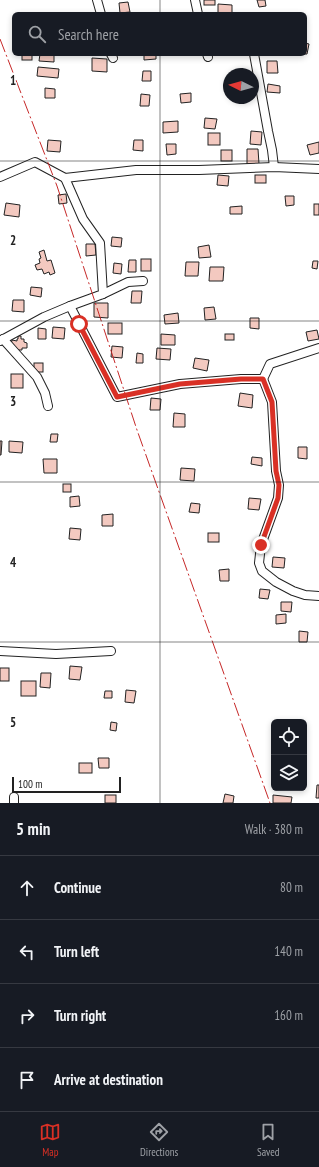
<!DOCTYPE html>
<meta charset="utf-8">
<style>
:root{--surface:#171b24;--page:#20242c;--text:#f1f3f6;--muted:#9ea1a6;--line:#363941;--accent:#d93025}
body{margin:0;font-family:"PT Sans Narrow",sans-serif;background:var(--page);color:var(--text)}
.controls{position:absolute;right:12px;bottom:12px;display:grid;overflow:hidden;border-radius:6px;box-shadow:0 2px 6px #0003}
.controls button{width:36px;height:36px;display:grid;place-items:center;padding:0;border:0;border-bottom:1px solid var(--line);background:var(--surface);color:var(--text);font:20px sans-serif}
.compass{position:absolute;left:223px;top:68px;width:36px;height:36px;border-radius:50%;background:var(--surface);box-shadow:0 2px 6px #0003;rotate:275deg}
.scale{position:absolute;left:12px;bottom:10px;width:109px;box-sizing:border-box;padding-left:4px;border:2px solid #222;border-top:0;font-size:11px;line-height:14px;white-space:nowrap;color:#222;-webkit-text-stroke:3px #fff;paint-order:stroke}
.stop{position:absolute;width:12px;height:12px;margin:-9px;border:3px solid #d93025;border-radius:50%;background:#fff}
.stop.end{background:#d93025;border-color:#fff;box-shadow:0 1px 4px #0008}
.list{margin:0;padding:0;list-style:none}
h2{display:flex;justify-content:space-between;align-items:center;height:52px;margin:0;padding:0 16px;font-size:17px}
h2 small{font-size:13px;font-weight:400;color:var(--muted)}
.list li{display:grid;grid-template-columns:26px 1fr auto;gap:12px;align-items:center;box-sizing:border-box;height:64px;padding:0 16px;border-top:1px solid var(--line)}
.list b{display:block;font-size:15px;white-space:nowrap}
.list em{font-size:13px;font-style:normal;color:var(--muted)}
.icon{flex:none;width:22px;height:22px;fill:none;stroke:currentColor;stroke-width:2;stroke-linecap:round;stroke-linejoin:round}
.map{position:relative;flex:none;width:319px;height:803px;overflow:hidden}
.search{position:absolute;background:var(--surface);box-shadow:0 2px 6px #0003;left:12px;right:12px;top:12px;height:44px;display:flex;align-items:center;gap:10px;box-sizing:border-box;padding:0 14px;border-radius:6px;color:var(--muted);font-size:15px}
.sheet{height:308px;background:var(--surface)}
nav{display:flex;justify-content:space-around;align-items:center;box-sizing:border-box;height:56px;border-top:1px solid var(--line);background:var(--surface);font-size:11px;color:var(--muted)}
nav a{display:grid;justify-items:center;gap:2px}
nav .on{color:var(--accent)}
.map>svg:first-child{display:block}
.building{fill:#f3c9c0;stroke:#222}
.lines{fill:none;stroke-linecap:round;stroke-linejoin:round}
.minor-casing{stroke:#222;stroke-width:10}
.minor{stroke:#fff;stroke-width:8}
.power{stroke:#c62828;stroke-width:1;stroke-dasharray:14 3 2 3;stroke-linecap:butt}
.route{stroke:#d93025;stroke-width:5}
.grid{fill:none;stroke:#222;stroke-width:1;stroke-opacity:0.55}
.grid-label{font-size:13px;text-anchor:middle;font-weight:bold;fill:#222;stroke:#fff;stroke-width:3;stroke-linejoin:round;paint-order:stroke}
</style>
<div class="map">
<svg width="319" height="803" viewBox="0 0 319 803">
<rect width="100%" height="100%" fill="#fff"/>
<g class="building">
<rect x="204" y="0" width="11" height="5"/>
<polygon points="257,0 265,0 266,6 259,7"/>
<polygon points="128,2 130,12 120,13 119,3"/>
<polygon points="218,4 232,5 232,13 218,13"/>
<polygon points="305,43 309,44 307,54 305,54"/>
<rect x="22" y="54" width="10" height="6"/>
<polygon points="40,54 54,54 54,62 39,61"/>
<polygon points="144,54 156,54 156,59 144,60"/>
<polygon points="92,58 107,59 107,72 92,71"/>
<polygon points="267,61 277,61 278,73 267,73"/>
<polygon points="38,67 59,69 58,78 37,76"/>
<polygon points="143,71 151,71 151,81 142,81"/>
<polygon points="268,84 280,86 280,93 267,92"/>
<polygon points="45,88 55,89 55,98 45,98"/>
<polygon points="191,93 191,102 181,103 180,94"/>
<polygon points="141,94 150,95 149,106 140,106"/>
<polygon points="205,118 217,119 215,129 204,128"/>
<polygon points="178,121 178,132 163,133 163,122"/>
<polygon points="251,131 262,132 261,145 250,144"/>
<rect x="208" y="133" width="12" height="12"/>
<polygon points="48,140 61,141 60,152 47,151"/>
<polygon points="134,140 143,140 143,151 133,150"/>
<polygon points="319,142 319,153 310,155 307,145"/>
<polygon points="166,144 176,144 176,154 167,155"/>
<polygon points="247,149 258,149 259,164 247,164"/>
<rect x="221" y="150" width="11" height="11"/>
<polygon points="218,175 229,176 228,186 217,185"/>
<rect x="255" y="175" width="11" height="8"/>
<polygon points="66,194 67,203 59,204 58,195"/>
<polygon points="285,196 294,196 294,205 286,206"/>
<polygon points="6,203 20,205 19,217 4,215"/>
<rect x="314" y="204" width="5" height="11"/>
<polygon points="242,206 242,214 230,214 230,207"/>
<polygon points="112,237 122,238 121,247 111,246"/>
<polygon points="86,244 95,244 96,255 86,256"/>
<polygon points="209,245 211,257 199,258 198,247"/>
<polygon points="44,250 47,261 51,260 55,273 50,275 49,272 44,274 42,269 37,270 35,265 40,263 39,259 41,258 39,252"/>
<rect x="141" y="259" width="10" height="12"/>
<polygon points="129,260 136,260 136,272 128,272"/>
<polygon points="313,261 318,261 317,269 312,268"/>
<polygon points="186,262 199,262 198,276 185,276"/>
<polygon points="114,263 122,264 121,274 113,273"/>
<polygon points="210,267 224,267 223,281 209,281"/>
<polygon points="31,287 42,288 41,297 30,295"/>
<polygon points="132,291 142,291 141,303 131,303"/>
<polygon points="13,300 24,300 24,312 12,311"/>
<polygon points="94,303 108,303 108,318 94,317"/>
<polygon points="214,307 216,319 205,320 204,308"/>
<polygon points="178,313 179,323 165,324 164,315"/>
<polygon points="250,318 259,318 259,329 250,328"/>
<rect x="108" y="323" width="14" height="11"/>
<polygon points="53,327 65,328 64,339 52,338"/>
<polygon points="38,328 46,329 46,339 38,339"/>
<polygon points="317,330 319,339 308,341 306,332"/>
<polygon points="161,334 175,335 175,345 161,345"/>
<rect x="225" y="334" width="9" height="6"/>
<polygon points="18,336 21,336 21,339 24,339 24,342 27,343 27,348 22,348 22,350 15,350 11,345 12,340 17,341 17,339 18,339"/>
<polygon points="112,346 123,347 122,358 111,357"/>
<polygon points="157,348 171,349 170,360 156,359"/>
<polygon points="137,353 143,354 143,363 136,363"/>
<polygon points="195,358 209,360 207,371 193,368"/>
<rect x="34" y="363" width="9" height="9"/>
<rect x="11" y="374" width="12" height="14"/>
<polygon points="240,393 253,395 252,408 238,406"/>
<polygon points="151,398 161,399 160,410 150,410"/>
<polygon points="174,413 185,414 185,427 173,427"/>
<polygon points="51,434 58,434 57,442 50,442"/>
<polygon points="0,441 2,441 1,455 0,455"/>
<polygon points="9,441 23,442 22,453 9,452"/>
<polygon points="298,447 307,447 307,459 298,458"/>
<polygon points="252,457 262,458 262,466 251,464"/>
<polygon points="43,459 57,459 57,473 44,473"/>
<polygon points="181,468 195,469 194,481 180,480"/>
<rect x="63" y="484" width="8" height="8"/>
<polygon points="79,496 80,506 70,507 70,497"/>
<polygon points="249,498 261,499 259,510 248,509"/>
<polygon points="191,503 200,504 199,513 189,512"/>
<polygon points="113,514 113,526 102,526 102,515"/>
<polygon points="70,528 81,529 80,540 69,539"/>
<rect x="208" y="533" width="11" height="9"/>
<polygon points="273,557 285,558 284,568 272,567"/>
<polygon points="229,569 229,581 220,581 219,570"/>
<polygon points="260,589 270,590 268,599 259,598"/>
<polygon points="281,602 292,602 291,612 281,611"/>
<polygon points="286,614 286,623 276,624 276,615"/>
<polygon points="299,631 308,632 307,642 299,642"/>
<polygon points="70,666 82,667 80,680 69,679"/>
<rect x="0" y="668" width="9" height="13"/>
<polygon points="41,673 51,673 50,688 40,687"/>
<rect x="21" y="681" width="15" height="15"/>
<polygon points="126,690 136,691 134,703 125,702"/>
<polygon points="105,691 112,691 112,698 104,698"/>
<polygon points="111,722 117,723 116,731 110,730"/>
<polygon points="98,758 109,758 109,768 99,768"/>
<rect x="79" y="763" width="13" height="10"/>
<polygon points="317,785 319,785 319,798 316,798"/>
<polygon points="225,794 234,796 233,803 223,803"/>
<rect x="105" y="795" width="11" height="8"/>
<polygon points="273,795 292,797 291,803 273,803"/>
</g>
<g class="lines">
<defs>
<g id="minor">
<polyline points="97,0 101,14"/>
<polyline points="195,0 198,14"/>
<polyline points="111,54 113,58"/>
<polyline points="207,54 208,57"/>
<polyline points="254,54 268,131 272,150 274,167"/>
<polyline points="0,177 35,162 65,178 83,219 100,243 103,294 70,306 117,397 180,384 241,379 263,379 270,364 319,348"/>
<polyline points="65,178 136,170 199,170 274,167 319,169"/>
<polyline points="103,294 128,282 143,281"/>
<polyline points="3,339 37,377 45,393 48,406"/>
<polyline points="0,341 44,317 70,306"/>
<polyline points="263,379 272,402 276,471 279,485 278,498 261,545 259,563 262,571 276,582 293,591 305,595 319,596"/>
<polyline points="0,651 56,654 111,651"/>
<polyline points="14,803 14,797"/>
</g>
</defs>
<use href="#minor" class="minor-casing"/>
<use href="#minor" class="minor"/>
<polyline class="power" points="0,39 57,186 137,430 270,803"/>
</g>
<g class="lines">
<polyline class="route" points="79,324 117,397 180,384 241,379 263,379 272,402 276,471 279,485 278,498 261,545"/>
</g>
<path class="grid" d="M160,0V14M160,54V803M0,161H319M0,321H319M0,482H319M0,642H319"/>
<g class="grid-label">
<text x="13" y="85">1</text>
<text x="13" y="245">2</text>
<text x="13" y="406">3</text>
<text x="13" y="567">4</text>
<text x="13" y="727">5</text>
</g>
</svg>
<div class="controls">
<button><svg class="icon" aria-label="locate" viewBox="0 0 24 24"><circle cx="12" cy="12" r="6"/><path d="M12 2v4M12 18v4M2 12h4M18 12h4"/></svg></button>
<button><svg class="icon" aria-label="layers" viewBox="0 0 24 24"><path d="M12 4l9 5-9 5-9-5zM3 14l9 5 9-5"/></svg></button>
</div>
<svg class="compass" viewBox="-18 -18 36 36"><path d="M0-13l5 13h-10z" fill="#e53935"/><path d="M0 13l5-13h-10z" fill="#9ea1a6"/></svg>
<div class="scale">100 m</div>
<div class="stop" style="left:79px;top:324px"></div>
<div class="stop end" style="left:261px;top:545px"></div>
<div class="search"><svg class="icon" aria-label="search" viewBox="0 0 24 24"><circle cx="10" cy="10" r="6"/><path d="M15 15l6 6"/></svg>Search here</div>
</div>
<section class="sheet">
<h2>5 min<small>Walk · 380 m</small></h2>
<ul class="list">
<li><svg class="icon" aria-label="ahead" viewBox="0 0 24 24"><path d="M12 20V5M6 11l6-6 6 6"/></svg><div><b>Continue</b></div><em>80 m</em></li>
<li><svg class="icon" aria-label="left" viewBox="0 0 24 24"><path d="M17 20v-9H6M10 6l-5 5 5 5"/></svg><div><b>Turn left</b></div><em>140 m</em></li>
<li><svg class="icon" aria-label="right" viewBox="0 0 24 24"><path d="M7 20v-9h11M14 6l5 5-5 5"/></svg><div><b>Turn right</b></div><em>160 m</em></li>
<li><svg class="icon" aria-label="arrive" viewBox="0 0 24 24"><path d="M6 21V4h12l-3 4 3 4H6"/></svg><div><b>Arrive at destination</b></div></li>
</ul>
</section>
<nav>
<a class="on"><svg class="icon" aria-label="map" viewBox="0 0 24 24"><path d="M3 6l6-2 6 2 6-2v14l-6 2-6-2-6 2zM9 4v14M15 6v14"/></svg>Map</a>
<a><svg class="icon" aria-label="directions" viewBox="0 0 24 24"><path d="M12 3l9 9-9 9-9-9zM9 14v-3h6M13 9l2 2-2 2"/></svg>Directions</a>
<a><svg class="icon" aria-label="saved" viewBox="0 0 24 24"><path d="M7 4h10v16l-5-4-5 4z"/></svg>Saved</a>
</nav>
